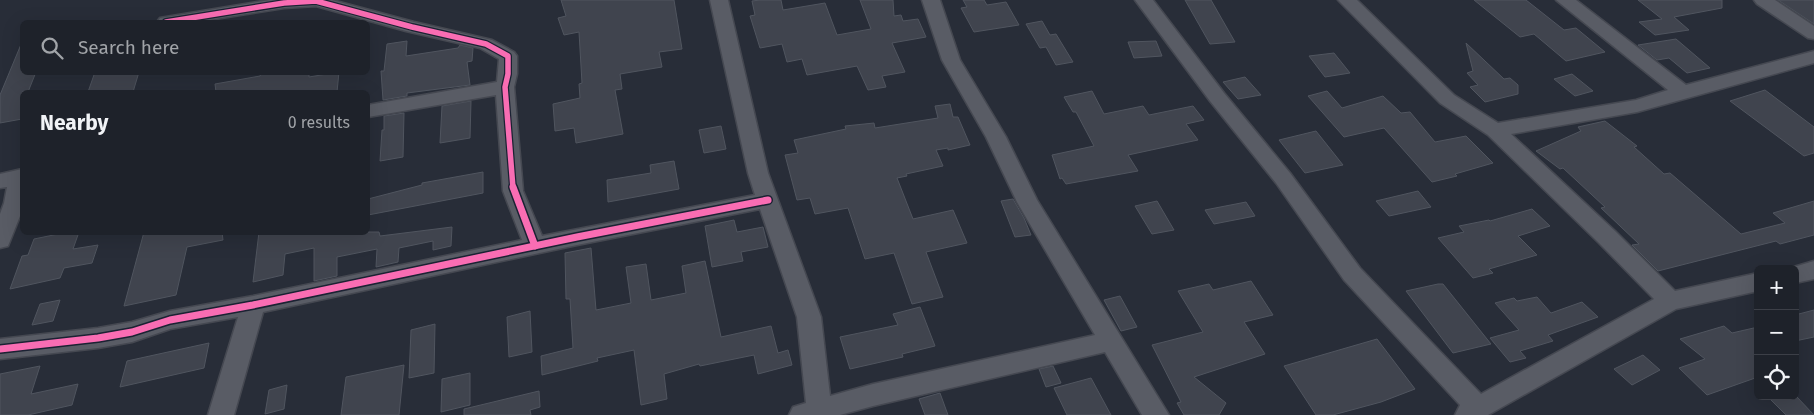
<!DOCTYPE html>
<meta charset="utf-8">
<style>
:root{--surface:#1e222a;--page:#262a32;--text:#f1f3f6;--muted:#a1a4a8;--line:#3c3f47}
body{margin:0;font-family:"Fira Sans",sans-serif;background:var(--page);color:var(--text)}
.controls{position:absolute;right:15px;bottom:15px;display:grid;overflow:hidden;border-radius:8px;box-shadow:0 5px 20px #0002}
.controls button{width:45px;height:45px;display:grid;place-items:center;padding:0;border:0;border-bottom:1px solid var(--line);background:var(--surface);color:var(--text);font:25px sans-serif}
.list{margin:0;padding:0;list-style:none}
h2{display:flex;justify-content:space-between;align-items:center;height:65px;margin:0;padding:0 20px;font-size:21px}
h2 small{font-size:16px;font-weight:400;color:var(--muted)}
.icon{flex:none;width:28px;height:28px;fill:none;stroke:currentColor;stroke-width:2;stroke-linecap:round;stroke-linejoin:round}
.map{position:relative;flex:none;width:1814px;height:415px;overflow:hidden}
.search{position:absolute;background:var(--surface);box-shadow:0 5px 20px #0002;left:20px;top:20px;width:350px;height:55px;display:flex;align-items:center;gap:12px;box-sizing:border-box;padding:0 18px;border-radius:8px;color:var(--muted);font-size:19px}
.panel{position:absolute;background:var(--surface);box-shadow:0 5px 20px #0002;left:20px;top:90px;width:350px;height:145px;border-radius:8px}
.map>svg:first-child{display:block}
.building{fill:#40444e;stroke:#50555f}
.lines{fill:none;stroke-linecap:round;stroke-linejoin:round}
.street-casing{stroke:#454851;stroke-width:3}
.street{fill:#595c65;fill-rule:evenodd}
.cycleway-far1-casing{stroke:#1b2233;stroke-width:8}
.cycleway-casing{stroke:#1b2233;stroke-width:10}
.cycleway-far1{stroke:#f96db3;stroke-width:5.5}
.cycleway{stroke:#f96db3;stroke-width:7}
</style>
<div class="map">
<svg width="1814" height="415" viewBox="0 0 1814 415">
<rect width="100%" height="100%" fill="#282d38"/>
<g class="building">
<polygon points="561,0 674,0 682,49 659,52 662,67 620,74 622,89 615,90 623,134 576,143 574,128 555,131 553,104 580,98 579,84 582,83 579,32 564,35 558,18 566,16"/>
<polygon points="760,0 781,0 783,10 825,3 837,35 871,29 860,0 893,0 894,16 901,15 903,21 918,19 926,37 892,43 905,72 882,76 886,87 868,90 857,66 807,75 802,59 787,62 782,44 760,48 750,16 755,15 752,1"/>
<polygon points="963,0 984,0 987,5 1006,2 1019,25 974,32 961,8 967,7"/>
<polygon points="1185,0 1211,0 1235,42 1210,44"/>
<polygon points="1474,0 1526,0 1564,30 1576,28 1605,52 1566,61 1534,34 1520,37"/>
<polygon points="1638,0 1722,0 1722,8 1674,17 1689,30 1655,35 1639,22 1662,19"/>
<polygon points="1778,0 1814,0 1814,24"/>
<polygon points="1042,21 1050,35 1056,34 1073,62 1056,65 1046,47 1040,48 1026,24"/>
<polygon points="1676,39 1710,68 1687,73 1669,58 1657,60 1638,45"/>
<polygon points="407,41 406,56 458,48 460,45 473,48 472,61 467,62 470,85 407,93 407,96 383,100 381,71 384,71 387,44"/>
<polygon points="1156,41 1162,56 1134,58 1128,42"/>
<polygon points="22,42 22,72 36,72 28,92 22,92 22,119 0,123 0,95"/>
<polygon points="1466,43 1504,79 1510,78 1518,85 1518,94 1485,102 1470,87 1478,85 1467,73 1473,71"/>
<polygon points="1334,53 1350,73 1325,77 1309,56"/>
<polygon points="95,72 139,72 133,92 88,92"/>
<polygon points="267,72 309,72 309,77 339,72 337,92 216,92 215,84 260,76 261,74"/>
<polygon points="1572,74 1593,91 1575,96 1554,79"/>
<polygon points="1245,77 1261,95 1238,99 1223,82"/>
<polygon points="1765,90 1814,127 1814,153 1804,156 1730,101"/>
<polygon points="1092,91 1104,114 1143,106 1149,115 1193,106 1204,120 1186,124 1198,140 1128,155 1138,171 1066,184 1062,178 1060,179 1052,155 1094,146 1076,112 1073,112 1064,97"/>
<polygon points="1327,91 1342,108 1383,96 1401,113 1410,112 1435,142 1466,136 1493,163 1455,174 1457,176 1432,182 1384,128 1344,137 1308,96"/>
<polygon points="471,101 470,138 440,143 442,106"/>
<polygon points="950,104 953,117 958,117 970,145 948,150 948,148 936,150 943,166 906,174 907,176 897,178 913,219 953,210 967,243 926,252 943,297 912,304 894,253 865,259 848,208 815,214 810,198 797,200 785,155 798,153 794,140 846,129 845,126 874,123 875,128 938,118 935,106"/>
<polygon points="404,113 403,157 380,161 382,130 384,130 384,116"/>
<polygon points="1605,121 1637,146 1634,147 1664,174 1670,173 1741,234 1785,223 1773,213 1814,201 1814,235 1780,244 1776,241 1658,271 1632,245 1639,244 1601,208 1605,207 1563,168 1560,169 1536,151 1581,131 1578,127"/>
<polygon points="721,126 726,149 704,153 699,130"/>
<polygon points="1316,131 1343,165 1305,173 1279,140"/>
<polygon points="674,161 679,189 608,202 607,180 651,173 650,165"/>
<polygon points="483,172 483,193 368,215 368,199 422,185 422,183"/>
<polygon points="1418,191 1431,207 1389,216 1376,201"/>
<polygon points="1013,199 1024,218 1031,235 1015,237 1001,201"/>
<polygon points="1157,201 1174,230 1152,234 1135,206"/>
<polygon points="1246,202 1255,216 1214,224 1205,210"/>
<polygon points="1532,209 1550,226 1518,236 1537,255 1489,269 1493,273 1473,278 1438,238 1464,232 1459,226 1489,220 1490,221"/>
<polygon points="734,220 737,232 763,227 768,247 741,252 743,261 712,267 705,226"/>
<polygon points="452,227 451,246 433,250 433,241 399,248 398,262 376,267 377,249 337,257 337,276 314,281 314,248 285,254 283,275 253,282 259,232 379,232 380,236"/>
<polygon points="68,232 79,232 73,249 98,245 92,263 64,268 60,278 10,289 22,256 28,255 34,239"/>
<polygon points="144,232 222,232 223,240 187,247 176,295 124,306"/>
<polygon points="591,248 596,310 631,303 626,267 646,264 651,300 686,293 682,266 705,261 721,337 771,326 778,353 788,350 792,365 758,374 754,355 700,366 699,364 664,374 667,399 641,405 634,350 597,358 598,361 542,375 541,356 573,348 570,299 566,299 565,253"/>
<polygon points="1251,281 1273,315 1244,322 1265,354 1194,377 1226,403 1219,415 1184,415 1177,403 1181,402 1152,345 1203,332 1178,291 1209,284 1213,290"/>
<polygon points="1438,284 1443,284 1491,344 1453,353 1406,291"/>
<polygon points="1120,296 1137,327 1121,331 1104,300"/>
<polygon points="1537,297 1551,313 1582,302 1598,317 1548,335 1553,341 1520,351 1526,358 1510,362 1490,338 1519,330 1495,303 1514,298 1517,301"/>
<polygon points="60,300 53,321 32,325 40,304"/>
<polygon points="920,307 935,346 902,354 903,357 850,369 840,337 898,325 893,314"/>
<polygon points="1814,310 1814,337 1795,341 1795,315"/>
<polygon points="530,311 532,352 509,357 507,317"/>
<polygon points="435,324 434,373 409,378 411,330"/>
<polygon points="1724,326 1732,333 1758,327 1758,377 1707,395 1679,368 1705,359 1680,339"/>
<polygon points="1377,339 1415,389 1381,402 1333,415 1316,415 1284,366"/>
<polygon points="209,343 204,368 120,387 127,361"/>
<polygon points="1643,355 1660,370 1632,385 1614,369"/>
<polygon points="404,365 399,415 341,415 346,377"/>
<polygon points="40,366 31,394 78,384 72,405 28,415 0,415 0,374"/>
<polygon points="1053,366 1061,383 1046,387 1039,369"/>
<polygon points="470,373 470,405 441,412 442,379"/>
<polygon points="1091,378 1111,415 1067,415 1054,388"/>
<polygon points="287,385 284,409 265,414 269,390"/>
<polygon points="539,391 540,407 530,410 531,415 464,415 464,409"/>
<polygon points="940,393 948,415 925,415 919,399"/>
<polygon points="1767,396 1796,396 1814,415 1786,415"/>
</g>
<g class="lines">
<defs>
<g id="street">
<polygon points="270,0 332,0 414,22 492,40 514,52 517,56 517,74 514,87 523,191 542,236 755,195 748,173 710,0 728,0 768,173 821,317 830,396 873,384 1095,335 1017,202 986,137 942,60 922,0 940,0 960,60 1006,137 1037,200 1169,415 1142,415 1105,352 873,406 840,415 789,415 793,407 806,403 797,317 760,209 577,245 263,312 234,415 208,415 238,317 170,329 132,342 98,348 0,359 0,339 98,328 132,322 170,311 253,296 522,240 503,191 496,95 368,117 368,105 497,82 499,59 480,48 406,31 316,6 284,8 196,22 157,22 160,18 166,17"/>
<polygon points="1135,0 1153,0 1224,93 1290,173 1360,268 1481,394 1654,299 1599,243 1488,135 1440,103 1338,0 1357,0 1454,95 1498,123 1636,100 1668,90 1556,0 1576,0 1686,85 1814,51 1814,63 1637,112 1511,134 1615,231 1675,291 1758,273 1758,291 1676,309 1488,415 1455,415 1460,405 1344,280 1276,183 1210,101"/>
<polygon points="1754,0 1775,0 1814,26 1814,39 1808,38 1757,4"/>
<polygon points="22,169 22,211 8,246 0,248 0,214 4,203 7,187 0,188 0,174"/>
<polygon points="1814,261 1814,279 1795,283 1795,269 1787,269"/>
</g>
</defs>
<use href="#street" class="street-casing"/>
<use href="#street" class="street"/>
<defs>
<polyline id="cycleway-far1" points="166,22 284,3 316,1 412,27 486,44 508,56 508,74 505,87 513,188"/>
<g id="cycleway">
<polyline points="513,187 535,246"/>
<polyline points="0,349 98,338 132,332 170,320 253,305 577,237 768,200"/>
</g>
</defs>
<use href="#cycleway-far1" class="cycleway-far1-casing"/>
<use href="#cycleway" class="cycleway-casing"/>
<use href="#cycleway-far1" class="cycleway-far1"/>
<use href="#cycleway" class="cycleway"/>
</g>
</svg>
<div class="controls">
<button>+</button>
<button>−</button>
<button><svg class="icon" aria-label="locate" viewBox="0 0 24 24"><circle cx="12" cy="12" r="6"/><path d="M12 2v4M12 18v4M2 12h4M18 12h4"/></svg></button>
</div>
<div class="search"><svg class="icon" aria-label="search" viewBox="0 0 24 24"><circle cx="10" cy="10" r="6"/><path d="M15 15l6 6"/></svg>Search here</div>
<section class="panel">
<h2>Nearby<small>0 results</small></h2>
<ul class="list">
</ul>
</section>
</div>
